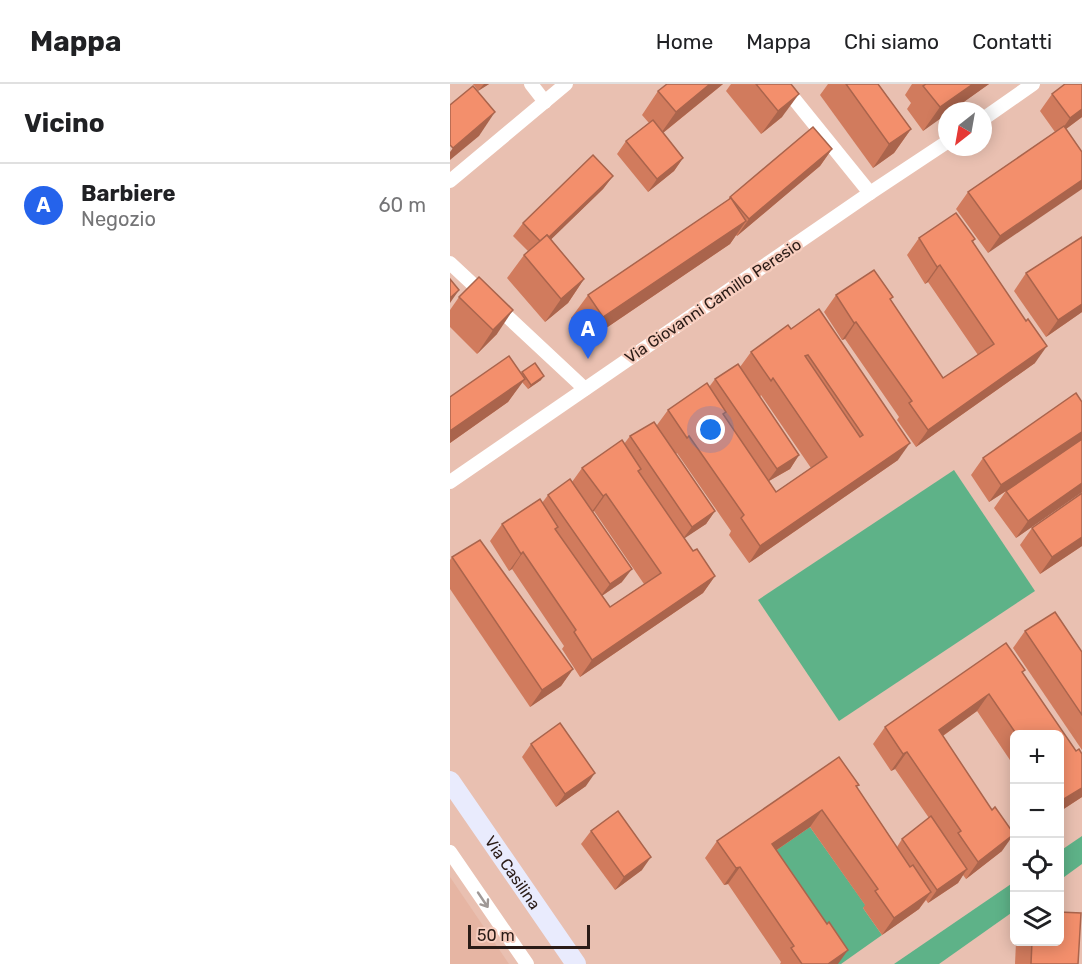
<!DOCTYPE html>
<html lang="it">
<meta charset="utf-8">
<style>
:root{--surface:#fff;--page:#f2f2f2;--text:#202124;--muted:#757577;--line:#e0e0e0;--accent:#2563eb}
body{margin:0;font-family:Rubik,sans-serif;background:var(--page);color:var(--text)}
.controls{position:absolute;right:18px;bottom:18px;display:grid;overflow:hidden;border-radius:9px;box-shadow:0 3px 15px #0003}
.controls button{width:54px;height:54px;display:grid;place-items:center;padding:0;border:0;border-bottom:2px solid var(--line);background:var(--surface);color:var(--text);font:30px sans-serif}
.compass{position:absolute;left:488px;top:18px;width:54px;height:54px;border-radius:50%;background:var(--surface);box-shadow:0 3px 15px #0003;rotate:211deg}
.scale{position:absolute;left:18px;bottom:15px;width:122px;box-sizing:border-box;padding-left:6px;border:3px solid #2a1b16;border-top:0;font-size:16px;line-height:21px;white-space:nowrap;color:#2a1b16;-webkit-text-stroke:4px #f7cdbe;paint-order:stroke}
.you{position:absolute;left:261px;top:346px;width:21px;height:21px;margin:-15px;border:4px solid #fff;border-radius:50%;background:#1a73e8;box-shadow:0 0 0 9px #1a73e833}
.badge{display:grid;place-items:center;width:39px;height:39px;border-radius:50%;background:var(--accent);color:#fff;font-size:20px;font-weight:700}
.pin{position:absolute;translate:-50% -50px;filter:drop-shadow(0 2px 3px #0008)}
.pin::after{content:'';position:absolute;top:32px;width:21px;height:18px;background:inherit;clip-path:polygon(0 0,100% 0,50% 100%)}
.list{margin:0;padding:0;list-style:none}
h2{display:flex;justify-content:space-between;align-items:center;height:78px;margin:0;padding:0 24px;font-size:26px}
h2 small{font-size:20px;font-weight:400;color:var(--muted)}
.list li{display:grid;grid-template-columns:39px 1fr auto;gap:18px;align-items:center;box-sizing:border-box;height:84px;padding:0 24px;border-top:2px solid var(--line)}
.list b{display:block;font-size:22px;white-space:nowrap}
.list p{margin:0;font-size:20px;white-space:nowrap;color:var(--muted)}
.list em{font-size:20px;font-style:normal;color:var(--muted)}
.icon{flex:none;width:33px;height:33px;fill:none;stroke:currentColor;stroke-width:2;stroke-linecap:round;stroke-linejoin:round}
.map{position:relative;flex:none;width:632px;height:880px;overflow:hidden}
header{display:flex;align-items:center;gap:36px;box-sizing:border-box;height:84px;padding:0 30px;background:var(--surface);border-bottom:2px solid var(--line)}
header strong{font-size:28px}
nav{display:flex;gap:33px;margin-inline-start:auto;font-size:21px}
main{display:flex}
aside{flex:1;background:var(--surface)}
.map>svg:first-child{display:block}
.built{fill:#e6b5a3}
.green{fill:#5eb288}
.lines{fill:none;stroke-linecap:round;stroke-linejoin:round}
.street{stroke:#fff;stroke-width:14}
.secondary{stroke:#e9ebfd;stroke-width:20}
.wall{fill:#d17b5d;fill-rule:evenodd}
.shaded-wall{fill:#aa644c}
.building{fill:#f38f6c;stroke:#aa644c;stroke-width:1.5;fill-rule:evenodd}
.oneway{stroke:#9f9896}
.labels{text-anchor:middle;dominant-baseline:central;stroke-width:4.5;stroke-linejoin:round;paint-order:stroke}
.street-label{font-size:16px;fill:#2a1b16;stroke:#f7cdbe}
</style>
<header>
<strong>Mappa</strong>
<nav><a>Home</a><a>Mappa</a><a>Chi siamo</a><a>Contatti</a></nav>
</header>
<main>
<aside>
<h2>Vicino<small></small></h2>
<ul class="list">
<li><span class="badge">A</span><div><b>Barbiere</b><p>Negozio</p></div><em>60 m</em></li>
</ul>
</aside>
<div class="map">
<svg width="632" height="880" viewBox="0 0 632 880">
<rect width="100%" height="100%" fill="#e9c0b1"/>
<polygon class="built" points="0,793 59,880 0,880"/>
<g class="green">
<polygon points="504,386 585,507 389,637 308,516"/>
<polygon points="360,743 416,822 413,824 432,851 391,880 384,880 310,777"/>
<polygon points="632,752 632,780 610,796 610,767"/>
<polygon points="564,798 564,827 489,880 444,880"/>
</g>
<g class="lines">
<g class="street">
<polyline points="81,0 95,18"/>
<polyline points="332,0 420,109"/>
<polyline points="533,35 583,0"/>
<polyline points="0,97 116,0"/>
<polyline points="0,179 135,305"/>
<polyline points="0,398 420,109 497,58"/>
<polyline points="0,768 77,880"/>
</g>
<path class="secondary" id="s1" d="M0,697L126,880"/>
</g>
<g class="wall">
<polygon points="23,0 39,0 28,7"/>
<polygon points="273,0 213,49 233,74 224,87 198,108 167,70 176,57 199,39 192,31 208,7"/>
<polygon points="281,0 341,0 332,33 311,50 276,7"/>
<polygon points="378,0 428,0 461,45 444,69 423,84 370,11"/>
<polygon points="462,0 539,0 501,27 497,27 473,47 457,25 461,19 455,11"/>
<polygon points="632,0 632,33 616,45 632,68 538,169 506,125 518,108 605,48 590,27 602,10"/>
<polygon points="382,65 370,82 287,152 286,151 280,160 137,257 121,234 138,211 278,116 280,113"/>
<polygon points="163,92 153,105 101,155 134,195 118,219 95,238 57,194 74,171 78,167 63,152 73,139"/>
<polygon points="632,153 632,228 596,253 564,207 576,189"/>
<polygon points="469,154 525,155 523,158 585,279 466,363 447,336 449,333 395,255 392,256 374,228 386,211 493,294 528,271 478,198 475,200 457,171"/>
<polygon points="9,213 47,250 27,270 0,243 0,226"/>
<path d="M338,241L448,376L299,479L279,451L281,447L227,369L226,370L265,427L256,440L234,454L243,467L265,492L253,509L130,593L112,565L114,562L62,485L59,487L40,457L52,440L92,419L98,411L122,398L132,384L174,360L180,352L207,341L218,326L259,303L265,295L290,283L301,268ZM311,311L361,384L326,408L319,397L340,385L349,371L310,313ZM144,427L194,500L160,523L152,512L172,498L143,428Z"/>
<polygon points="72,288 91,296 78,305 72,298 58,318 0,359 0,313 71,289"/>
<polygon points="533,374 632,408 566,454 544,424 556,407 561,404 539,418 521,391"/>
<polygon points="582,444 632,462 590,490 570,461"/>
<polygon points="2,473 123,585 111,602 80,623 0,505 0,476"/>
<polygon points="575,547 632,568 632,666 563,564"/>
<polygon points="572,589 626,667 632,670 632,713 609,728 609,651 564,651 564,682 527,627 493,652 552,767 516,795 513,791 508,799 478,819 476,816 469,825 432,851 413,824 415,821 360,743 327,766 388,880 330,880 331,878 278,800 274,801 255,774 267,757 407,704 447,763 452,755 479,734 445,685 441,687 423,660 435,643"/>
<polygon points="81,660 136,702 106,723 72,673"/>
<polygon points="141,747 192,786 165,806 131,760"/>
<polygon points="566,858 609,858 628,880 565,880"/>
</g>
<g class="shaded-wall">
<polygon points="34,0 39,0 28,7"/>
<polygon points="260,0 273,0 209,52 226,28"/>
<polygon points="523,0 539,0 501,27 497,27 497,30 473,47 490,23"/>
<polygon points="349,10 332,33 311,50 328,27"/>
<polygon points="632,25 632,33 608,51 620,34"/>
<polygon points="45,28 29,52 0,76 0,68 3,64"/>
<polygon points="461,45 444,69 423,84 439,60"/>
<polygon points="382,65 370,82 287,152 299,135"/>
<polygon points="233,74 224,87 198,108 207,95"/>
<polygon points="163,92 153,105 83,173 92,159"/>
<polygon points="632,96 632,105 538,169 550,152"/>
<polygon points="296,137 280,160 137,257 153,233"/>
<polygon points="490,181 478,198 475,200 487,183"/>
<polygon points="134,195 118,219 95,238 111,215"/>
<polygon points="9,206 0,219 0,214"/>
<polygon points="632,220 632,228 596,253 608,236"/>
<polygon points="63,226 47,250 27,270 43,246"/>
<polygon points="406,238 395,255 392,256 404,239"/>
<polygon points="597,262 585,279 466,363 478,346"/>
<polygon points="94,292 91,296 78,305 81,301"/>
<polygon points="75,295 58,318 0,359 0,347"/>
<polygon points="632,348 632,357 539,418 551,401"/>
<polygon points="460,359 448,376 299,479 310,462"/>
<polygon points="349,371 340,385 317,398 327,385"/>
<polygon points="632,399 632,408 566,454 578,437"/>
<polygon points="156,410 144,427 141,429 153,412"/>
<polygon points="265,427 256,440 232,456 242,443"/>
<polygon points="632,453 632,462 590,490 602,473"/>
<polygon points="73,468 62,485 59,487 71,470"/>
<polygon points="182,485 172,498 150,513 160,500"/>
<polygon points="265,492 253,509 130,593 142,576"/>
<polygon points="123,585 111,602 80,623 92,606"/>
<polygon points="539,610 527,627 477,663 489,646"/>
<polygon points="457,668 445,685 441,687 453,670"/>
<polygon points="145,689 136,702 106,723 115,710"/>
<polygon points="632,704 632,713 609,728 609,718"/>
<polygon points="372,726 360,743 310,777 322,760"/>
<polygon points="564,750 552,767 516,795 528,778"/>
<polygon points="201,773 192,786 165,806 174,793"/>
<polygon points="290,783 278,800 274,801 286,784"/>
<polygon points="517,785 508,799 478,819 487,806"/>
<polygon points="481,808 469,825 432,851 444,834"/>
<polygon points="398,866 388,880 378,880"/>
</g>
<g class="building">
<polygon points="217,0 260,0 226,28 208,7"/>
<polygon points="306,0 341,0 349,10 328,27"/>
<polygon points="396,0 428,0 461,45 439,60"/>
<polygon points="476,0 523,0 490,23 473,2"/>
<polygon points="615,0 632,0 632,25 620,34 602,10"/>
<polygon points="23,2 45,28 3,64 0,61 0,21"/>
<polygon points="203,36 233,74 207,95 176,57"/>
<polygon points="614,42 632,68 632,96 550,152 518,108"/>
<polygon points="363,43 382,65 299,135 280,113"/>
<polygon points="143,71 163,92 99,153 97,151 90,157 73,139"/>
<polygon points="281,114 296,137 153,233 138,211"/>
<polygon points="506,129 525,155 522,157 576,237 578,235 597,262 478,346 459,319 462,317 406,238 404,239 386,211 424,186 443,213 440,215 493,294 544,260 490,181 487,183 469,154"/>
<polygon points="97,151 134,195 111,215 74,171"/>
<polygon points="632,153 632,220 608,236 576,189"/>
<polygon points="29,193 63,226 43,246 9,213"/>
<polygon points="0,195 9,206 0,214"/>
<path d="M369,225L460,359L310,462L291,434L294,431L239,352L237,354L218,326L257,299L276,328L273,330L326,408L377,373L323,294L321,297L301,268L338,241L341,245ZM358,271L413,351L410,353L355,272Z"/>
<polygon points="59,272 75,295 0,347 0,313"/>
<polygon points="85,279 94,292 81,301 72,288"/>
<polygon points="288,280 349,371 327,385 265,295"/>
<polygon points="626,309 632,318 632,348 551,401 533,374"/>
<polygon points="204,338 265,427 242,443 180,352"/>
<polygon points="632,355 632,399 578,437 556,407"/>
<polygon points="172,356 191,385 188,387 243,467 247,465 265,492 142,576 124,548 126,546 73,468 71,470 52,440 90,415 108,443 105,445 160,523 211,489 156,410 153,412 132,384"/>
<polygon points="120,395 182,485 160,500 98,411"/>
<polygon points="632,409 632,453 602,473 582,444"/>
<polygon points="30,456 123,585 92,606 2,473"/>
<polygon points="605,528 632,568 632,631 575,547"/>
<polygon points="556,559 575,586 572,588 626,667 629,665 632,670 632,704 609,718 609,651 567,651 539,610 489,646 542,726 545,723 564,750 528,778 508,749 511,747 457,668 453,670 435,643"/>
<polygon points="110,639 145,689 115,710 81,660"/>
<polygon points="389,673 409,701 406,702 460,783 463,781 481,808 444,834 425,807 428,805 372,726 322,760 377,840 379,838 398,866 378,880 352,880 341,864 344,862 290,783 286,784 267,757"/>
<polygon points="168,727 201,773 174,793 141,747"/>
<polygon points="481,732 517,785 487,806 452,755"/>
<polygon points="609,828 631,829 628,880 581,880 582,858 609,858"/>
</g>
<defs><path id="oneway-shaft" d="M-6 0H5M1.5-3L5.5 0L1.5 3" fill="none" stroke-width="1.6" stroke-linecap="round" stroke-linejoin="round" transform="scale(1.5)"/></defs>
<use class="oneway" href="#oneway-shaft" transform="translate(33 816) rotate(56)"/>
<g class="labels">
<g class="street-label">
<text transform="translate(263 217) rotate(-34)">Via Giovanni Camillo Peresio</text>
<text stroke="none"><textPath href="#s1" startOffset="111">Via Casilina</textPath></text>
</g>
</g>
</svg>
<div class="controls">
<button>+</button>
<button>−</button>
<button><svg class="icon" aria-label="locate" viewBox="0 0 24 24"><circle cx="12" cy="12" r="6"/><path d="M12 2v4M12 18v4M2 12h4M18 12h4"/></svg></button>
<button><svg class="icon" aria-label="layers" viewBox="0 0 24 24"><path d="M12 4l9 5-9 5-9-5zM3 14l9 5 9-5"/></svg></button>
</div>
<svg class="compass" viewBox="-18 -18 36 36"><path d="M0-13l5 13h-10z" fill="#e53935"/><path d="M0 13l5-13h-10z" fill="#757577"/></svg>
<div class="scale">50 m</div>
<div class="you"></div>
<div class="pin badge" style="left:138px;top:275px">A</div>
</div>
</main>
